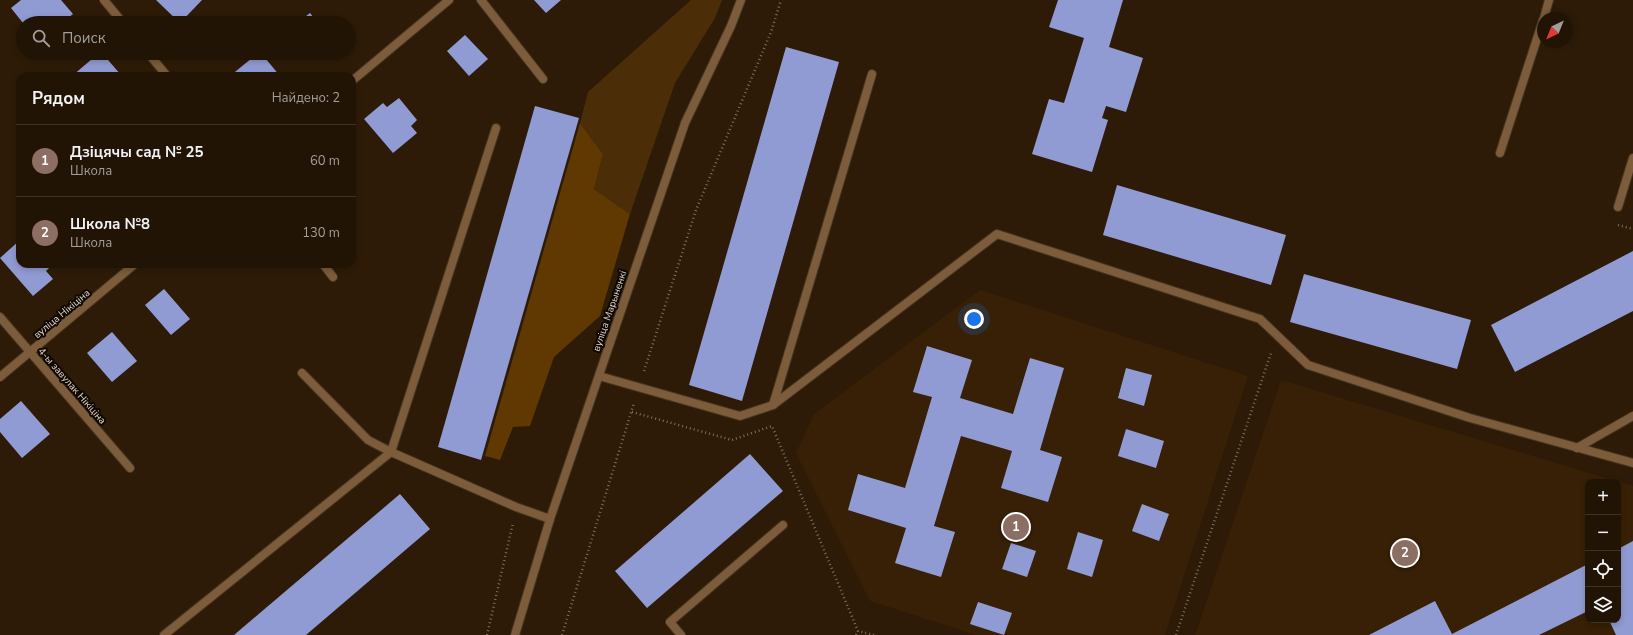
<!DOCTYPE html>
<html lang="ru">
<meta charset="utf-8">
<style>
:root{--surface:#221405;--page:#2e2113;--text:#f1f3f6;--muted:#a29e9a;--line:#3f3327;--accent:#7c3aed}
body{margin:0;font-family:"Nunito Sans",sans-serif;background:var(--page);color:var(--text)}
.controls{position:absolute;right:12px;bottom:12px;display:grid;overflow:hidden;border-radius:8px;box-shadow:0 2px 6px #0003}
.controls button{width:36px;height:36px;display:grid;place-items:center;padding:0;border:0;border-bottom:1px solid var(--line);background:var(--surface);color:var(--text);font:20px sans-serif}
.compass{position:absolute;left:1537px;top:12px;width:36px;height:36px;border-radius:50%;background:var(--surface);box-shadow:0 2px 6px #0003;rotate:223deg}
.you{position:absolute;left:974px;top:319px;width:14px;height:14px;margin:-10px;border:3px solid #fff;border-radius:50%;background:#1a73e8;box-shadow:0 0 0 6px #1a73e833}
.badge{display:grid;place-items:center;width:26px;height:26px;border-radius:50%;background:var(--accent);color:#fff;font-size:13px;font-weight:700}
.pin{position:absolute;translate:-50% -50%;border:2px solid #fff;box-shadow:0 1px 4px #0006}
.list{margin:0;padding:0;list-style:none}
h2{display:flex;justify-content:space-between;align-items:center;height:52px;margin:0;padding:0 16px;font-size:17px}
h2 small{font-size:13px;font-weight:400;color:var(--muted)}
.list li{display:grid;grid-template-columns:26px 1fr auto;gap:12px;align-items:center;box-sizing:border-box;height:72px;padding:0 16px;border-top:1px solid var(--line)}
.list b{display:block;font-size:15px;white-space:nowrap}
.list p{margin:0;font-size:13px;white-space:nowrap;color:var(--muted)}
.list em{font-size:13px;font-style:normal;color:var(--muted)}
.icon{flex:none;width:22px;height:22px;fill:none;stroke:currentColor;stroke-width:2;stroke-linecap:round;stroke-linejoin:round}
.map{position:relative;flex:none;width:1633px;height:635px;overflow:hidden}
.search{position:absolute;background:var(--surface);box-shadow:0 2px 6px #0003;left:16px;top:16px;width:340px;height:44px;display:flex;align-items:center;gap:10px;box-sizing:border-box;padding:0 14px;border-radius:22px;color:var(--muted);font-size:15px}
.panel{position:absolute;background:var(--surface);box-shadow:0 2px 6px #0003;left:16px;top:72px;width:340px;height:196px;border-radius:12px}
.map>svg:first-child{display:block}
.built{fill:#372005;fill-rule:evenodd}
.green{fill:#4b2d07}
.forest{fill:#603801}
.building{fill:#919bd3}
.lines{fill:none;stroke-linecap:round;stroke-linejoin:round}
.service-casing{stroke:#463522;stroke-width:10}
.minor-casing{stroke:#463522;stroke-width:10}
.path{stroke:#7e6f5e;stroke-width:2.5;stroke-dasharray:1 3;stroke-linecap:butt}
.service{stroke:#7c5c3a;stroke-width:8}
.minor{stroke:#7c5c3a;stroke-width:8}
.labels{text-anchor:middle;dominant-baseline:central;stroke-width:4;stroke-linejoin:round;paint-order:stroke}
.street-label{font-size:10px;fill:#e3d7cb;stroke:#0f0702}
</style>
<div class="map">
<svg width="1633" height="635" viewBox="0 0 1633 635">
<rect width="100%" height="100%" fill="#2d1b07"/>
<g class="built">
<polygon points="980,290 1248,376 1165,635 976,635 870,601 796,453 814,414"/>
<path d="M1281,380L1633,486V635H1195ZM1588,482H1618V620H1588Z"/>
</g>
<polygon class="green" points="691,0 722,0 715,18 675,83 630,214 594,189 603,154 580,123 588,92"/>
<polygon class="forest" points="580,123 603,154 594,189 630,214 600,316 554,357 530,426 513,427 500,460 485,456"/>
<g class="building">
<polygon points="21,0 61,0 73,14 62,23 23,23 11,8"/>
<polygon points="156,0 202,0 180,23"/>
<polygon points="534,0 561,0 546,13"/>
<polygon points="1058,0 1123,0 1109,47 1143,58 1126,112 1106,106 1102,118 1108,120 1092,172 1032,154 1049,99 1064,103 1084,38 1049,27"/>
<polygon points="310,13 318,23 297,23"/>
<polygon points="465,35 488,59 469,76 447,51"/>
<polygon points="786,47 839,62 742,401 689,385"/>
<polygon points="99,53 102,53 121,75 72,76"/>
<polygon points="258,53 261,53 280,76 230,76"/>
<polygon points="304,53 317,53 309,60"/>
<polygon points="399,98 417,120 411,126 417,133 393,153 364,119 383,103 387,107"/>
<polygon points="535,106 579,118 481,460 438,447"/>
<polygon points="1117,185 1286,235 1271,285 1103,235"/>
<polygon points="20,240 20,264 52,265 46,271 53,279 33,296 0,258"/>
<polygon points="1633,251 1633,311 1515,372 1491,325"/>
<polygon points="1304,274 1471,320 1457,369 1290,322"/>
<polygon points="164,289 190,319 171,335 145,305"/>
<polygon points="112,332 137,361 112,382 87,353"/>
<polygon points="927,346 972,360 960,398 1013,414 1030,358 1064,368 1040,450 1062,457 1048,502 1001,488 1012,451 961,436 934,526 955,532 941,577 895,563 906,528 848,510 858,474 905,488 932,397 913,392"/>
<polygon points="1126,368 1152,375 1144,406 1118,398"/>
<polygon points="21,401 50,434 22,458 0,432 0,419"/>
<polygon points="1126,429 1164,441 1156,468 1118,456"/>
<polygon points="750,454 783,491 647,608 615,571"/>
<polygon points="400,494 430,529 306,635 234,635"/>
<polygon points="1142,504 1169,514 1159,541 1132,531"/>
<polygon points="1078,532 1103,540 1092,577 1067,569"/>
<polygon points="1633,541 1633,635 1616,635 1609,620 1618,620 1618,549"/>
<polygon points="1011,543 1036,551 1027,577 1002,569"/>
<polygon points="1588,564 1588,611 1539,635 1369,635 1435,601 1452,634"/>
<polygon points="978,602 1012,613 1004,635 970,624"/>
</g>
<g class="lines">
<defs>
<g id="service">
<polyline points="1544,18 1549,0"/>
<polyline points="1500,153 1543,20"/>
<polyline points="1618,207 1633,158"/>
<polyline points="302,373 368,440 391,452 516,507 550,519"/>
<polyline points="599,376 740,416 773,405 997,234 1260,319 1308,365 1470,418 1633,463"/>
<polyline points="773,405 872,74"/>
<polyline points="1577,448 1633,416"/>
<polyline points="164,635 391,452 496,128"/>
<polyline points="681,635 670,622 783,525"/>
</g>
<g id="minor">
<polyline points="104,0 123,23"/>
<polyline points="481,0 543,79"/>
<polyline points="148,53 167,76"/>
<polyline points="352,81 449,0"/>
<polyline points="323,264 333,277"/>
<polyline points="0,317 130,468"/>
<polyline points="0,377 135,264"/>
<polyline points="515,635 550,519 685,123 731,26 741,0"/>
</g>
</defs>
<use href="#service" class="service-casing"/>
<use href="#minor" class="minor-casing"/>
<g class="path">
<polyline points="1618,225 1633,229"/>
<polyline points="644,371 696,210 771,32 781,0"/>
<polyline points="632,412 732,440 772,426 858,631 874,635"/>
<polyline points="487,635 513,523"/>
<polyline points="562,635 634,403"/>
<polyline points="856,635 858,631"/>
<polyline points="1176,635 1271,353"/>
</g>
<use href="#service" class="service"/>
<use href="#minor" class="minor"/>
</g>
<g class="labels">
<g class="street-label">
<text transform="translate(610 311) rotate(-71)">вуліца Марыненкі</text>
<text transform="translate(62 314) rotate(-40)">вуліца Нікіціна</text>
<text transform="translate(72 386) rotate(49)">4-ы завулак Нікіціна</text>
</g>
</g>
</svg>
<div class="controls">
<button>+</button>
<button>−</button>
<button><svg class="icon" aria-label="locate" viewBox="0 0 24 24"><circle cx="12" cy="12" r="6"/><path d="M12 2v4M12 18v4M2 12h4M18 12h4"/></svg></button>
<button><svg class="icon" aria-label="layers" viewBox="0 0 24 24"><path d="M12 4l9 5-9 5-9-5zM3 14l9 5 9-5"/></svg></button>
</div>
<svg class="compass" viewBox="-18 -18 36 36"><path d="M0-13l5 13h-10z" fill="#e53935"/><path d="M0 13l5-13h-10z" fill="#a29e9a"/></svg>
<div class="you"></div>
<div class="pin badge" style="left:1016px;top:527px;background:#8d6e63">1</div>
<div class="pin badge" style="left:1405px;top:553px;background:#8d6e63">2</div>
<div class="search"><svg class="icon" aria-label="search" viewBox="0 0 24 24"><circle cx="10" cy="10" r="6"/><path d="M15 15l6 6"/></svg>Поиск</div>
<section class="panel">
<h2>Рядом<small>Найдено: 2</small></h2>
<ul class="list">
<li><span class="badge" style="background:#8d6e63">1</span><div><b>Дзіцячы сад № 25</b><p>Школа</p></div><em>60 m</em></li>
<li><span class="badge" style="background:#8d6e63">2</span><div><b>Школа №8</b><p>Школа</p></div><em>130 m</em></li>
</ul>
</section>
</div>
